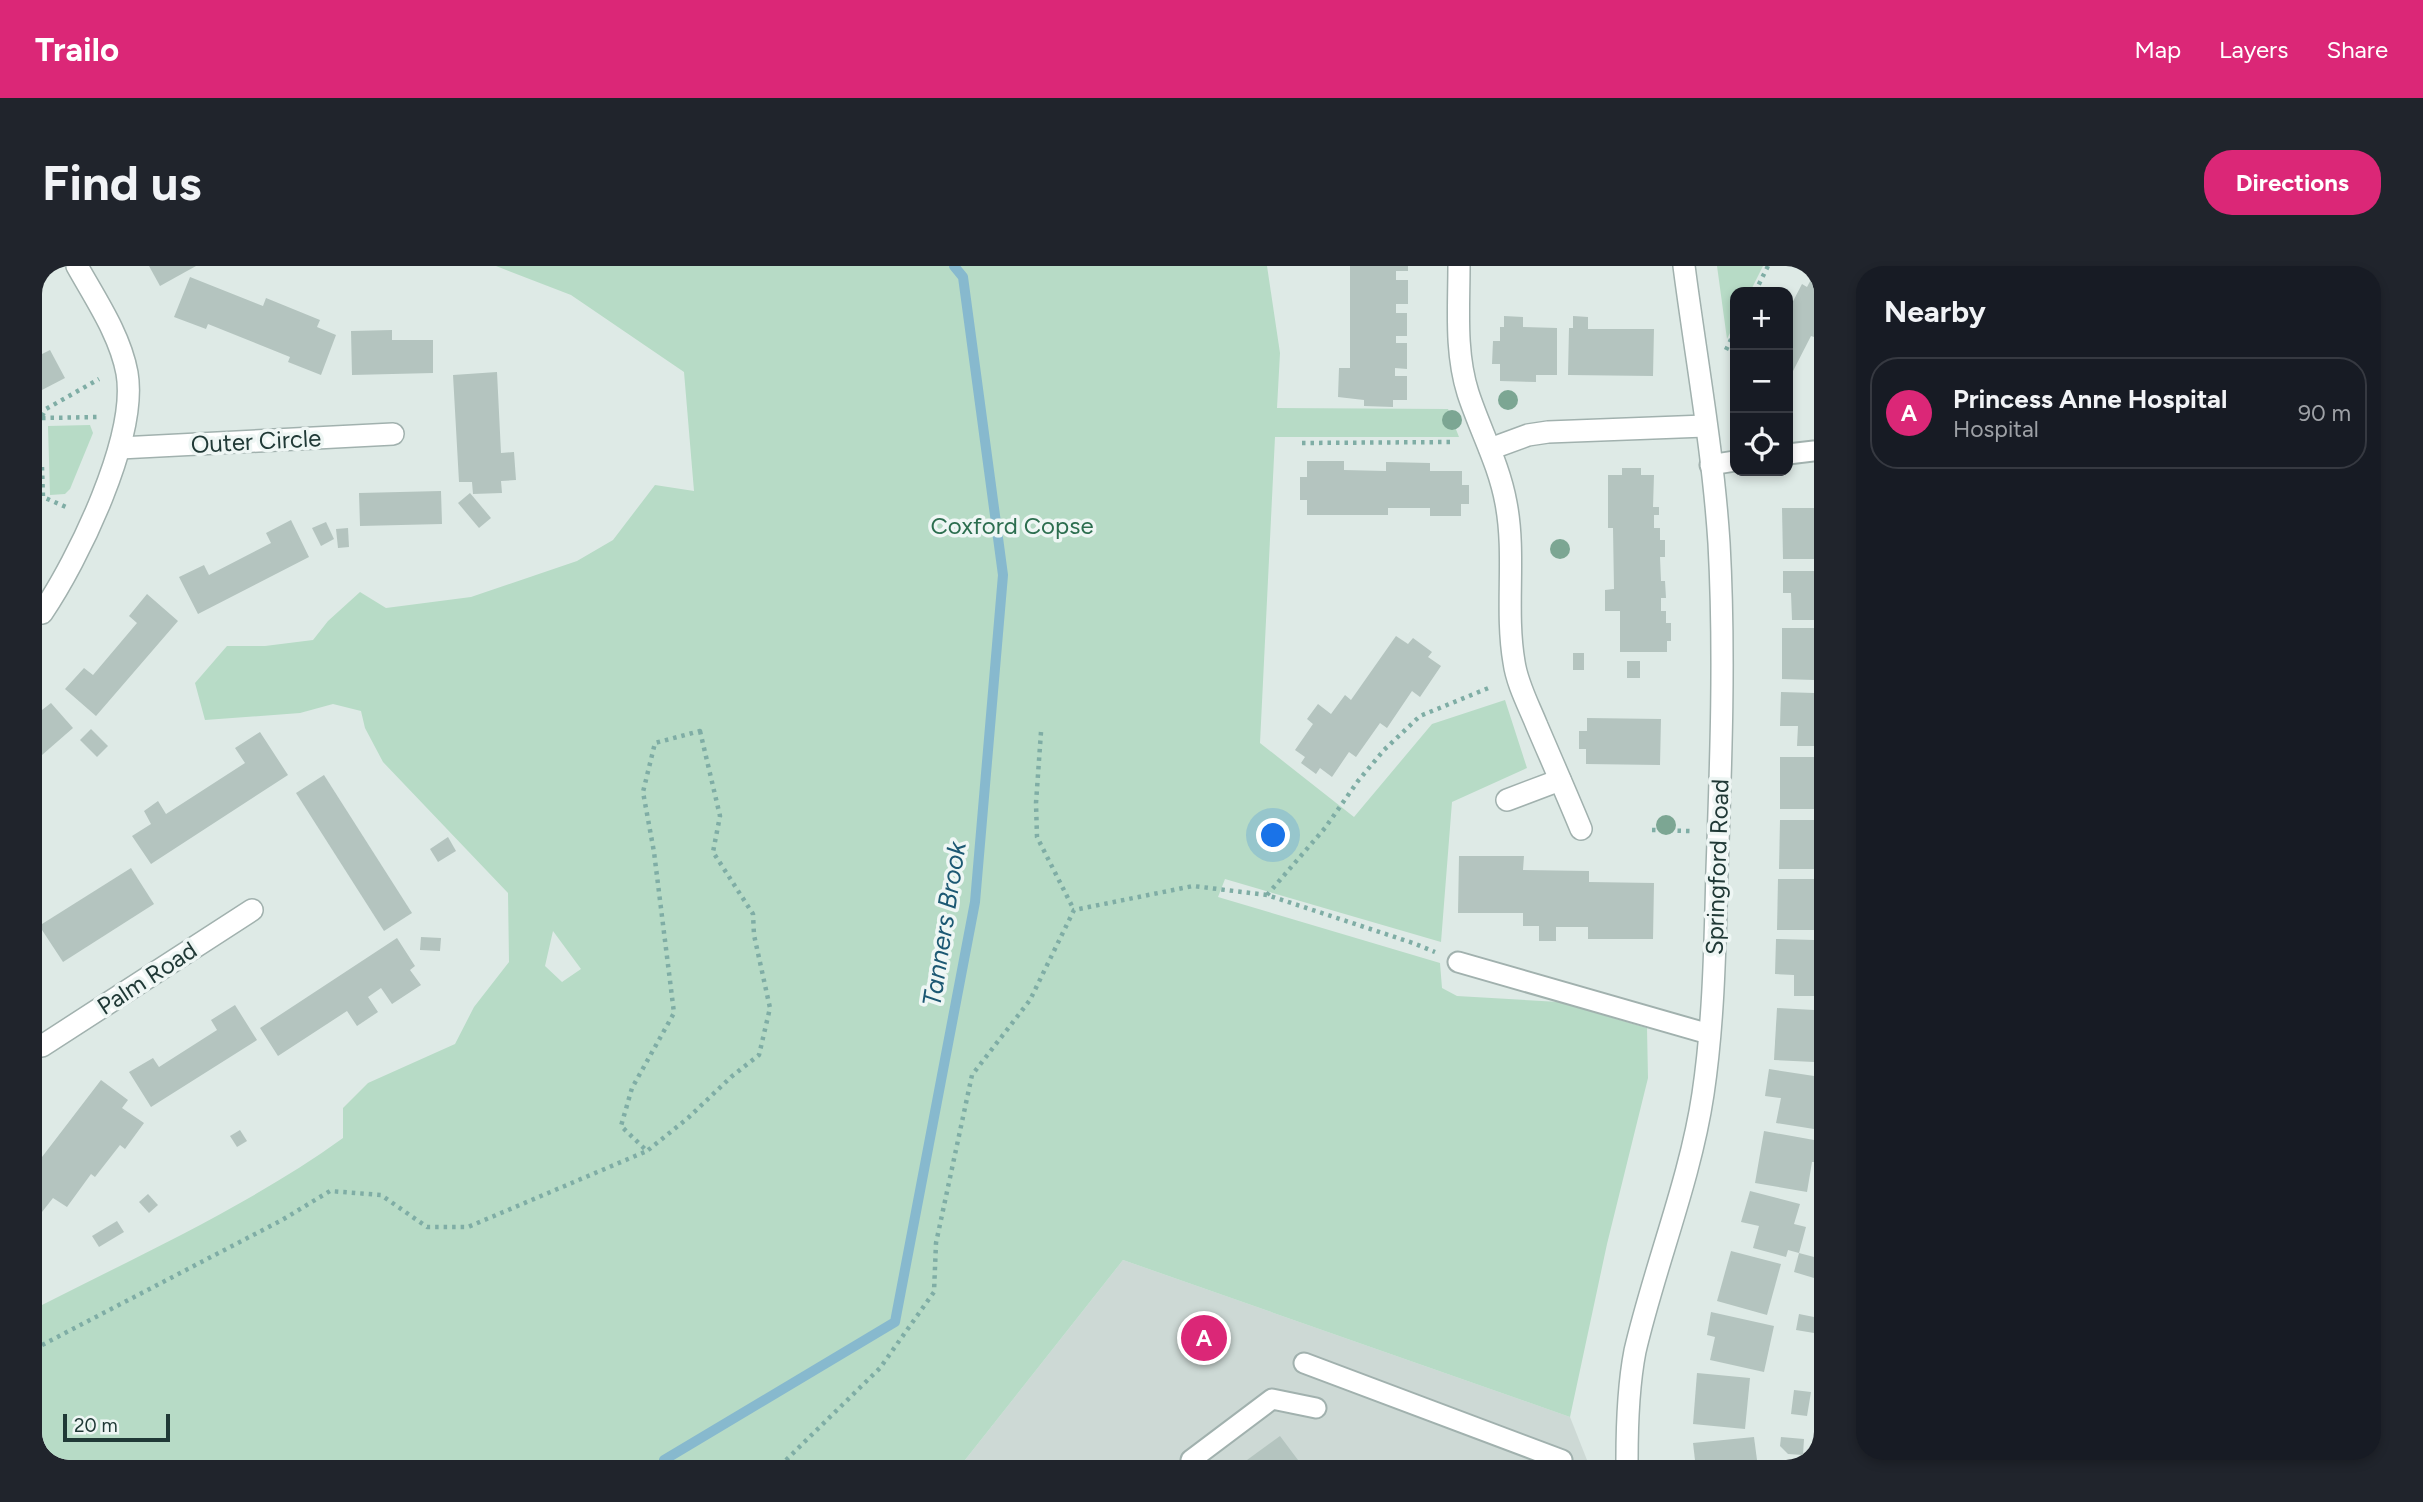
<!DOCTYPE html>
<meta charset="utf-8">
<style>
:root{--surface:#171b24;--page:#20242c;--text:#f1f3f6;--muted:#9ea1a6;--line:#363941;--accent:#db2777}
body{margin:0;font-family:Figtree,sans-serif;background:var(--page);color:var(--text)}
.controls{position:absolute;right:21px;top:21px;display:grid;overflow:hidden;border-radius:14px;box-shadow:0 4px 10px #0003}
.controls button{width:63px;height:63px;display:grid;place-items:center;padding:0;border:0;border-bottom:2px solid var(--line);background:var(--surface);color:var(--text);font:35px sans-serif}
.scale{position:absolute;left:21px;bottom:18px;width:107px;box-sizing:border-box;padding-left:7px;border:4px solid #203936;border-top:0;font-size:19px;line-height:24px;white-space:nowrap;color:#203936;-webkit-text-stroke:5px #eef6f4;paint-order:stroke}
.you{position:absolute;left:1232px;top:570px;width:24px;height:24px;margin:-18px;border:5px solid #fff;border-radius:50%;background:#1a73e8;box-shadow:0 0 0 10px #1a73e833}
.badge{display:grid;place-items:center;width:46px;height:46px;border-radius:50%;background:var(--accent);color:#fff;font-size:23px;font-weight:700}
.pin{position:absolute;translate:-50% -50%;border:4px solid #fff;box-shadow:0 2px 7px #0006}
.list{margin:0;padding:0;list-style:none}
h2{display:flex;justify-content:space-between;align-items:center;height:91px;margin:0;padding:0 28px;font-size:30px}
h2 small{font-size:23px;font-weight:400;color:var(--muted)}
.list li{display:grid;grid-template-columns:46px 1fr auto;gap:21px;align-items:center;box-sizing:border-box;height:112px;margin:0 14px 14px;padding:0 14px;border:2px solid var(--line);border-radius:28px}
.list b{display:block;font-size:26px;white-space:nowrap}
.list p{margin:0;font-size:23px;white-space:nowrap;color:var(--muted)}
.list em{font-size:23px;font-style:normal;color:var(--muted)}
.icon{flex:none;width:38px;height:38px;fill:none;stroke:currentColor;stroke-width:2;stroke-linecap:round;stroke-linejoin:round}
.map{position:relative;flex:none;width:1772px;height:1194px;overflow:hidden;border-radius:28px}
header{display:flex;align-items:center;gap:42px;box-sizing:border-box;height:98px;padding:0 35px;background:var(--accent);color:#fff}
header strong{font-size:33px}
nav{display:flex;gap:38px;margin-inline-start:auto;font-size:24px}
.intro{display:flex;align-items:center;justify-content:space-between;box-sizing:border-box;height:168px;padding:0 42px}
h1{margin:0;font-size:49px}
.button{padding:18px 32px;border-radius:28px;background:var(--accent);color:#fff;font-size:24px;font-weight:700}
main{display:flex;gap:42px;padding:0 42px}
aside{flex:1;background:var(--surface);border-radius:28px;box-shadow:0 4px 10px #0003}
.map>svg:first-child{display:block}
.built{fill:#cdd9d5}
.green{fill:#b7dbc6;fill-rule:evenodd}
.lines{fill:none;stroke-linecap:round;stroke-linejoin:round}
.stream{stroke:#87b9ce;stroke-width:10}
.building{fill:#b4c4bf}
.service-casing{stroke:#a1b1ae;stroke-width:23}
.minor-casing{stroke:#a1b1ae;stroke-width:24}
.path{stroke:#7fada5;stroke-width:4.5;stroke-dasharray:3.5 5;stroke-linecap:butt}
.service{stroke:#fff;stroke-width:19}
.minor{stroke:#fff;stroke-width:21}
.tree{fill:#7ca693}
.labels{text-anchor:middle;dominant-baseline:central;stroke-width:7;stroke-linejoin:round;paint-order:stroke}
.street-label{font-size:24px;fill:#203936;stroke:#eef6f4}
.park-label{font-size:24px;fill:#2c6e4f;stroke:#eef6f4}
.water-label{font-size:26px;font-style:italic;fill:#1c5873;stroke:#eef6f4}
</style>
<header>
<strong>Trailo</strong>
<nav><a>Map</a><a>Layers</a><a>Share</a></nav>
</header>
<div class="intro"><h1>Find us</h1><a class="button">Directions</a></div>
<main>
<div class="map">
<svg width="1772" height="1194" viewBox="0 0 1772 1194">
<rect width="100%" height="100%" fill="#deeae6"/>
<polygon class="built" points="1081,994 1528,1151 1545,1194 923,1194"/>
<g class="green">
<path d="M454,0H1225L1238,87L1235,142L1406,143L1417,171H1233L1218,477L1312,551L1390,458L1463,434L1485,502L1410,536L1399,676L1183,613L1176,631L1398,697L1400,722L1415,730L1517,736L1605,762L1606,812L1565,978L1528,1151L1081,994L923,1194H0V1039C102,987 208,939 301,872V842L326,817L413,778L432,741L467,696L466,627L341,496L323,462L319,445L291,438L258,447L163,454L153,417L185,380H223L271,374L286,355L318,326L344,342L429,331L535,295L571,274L613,219L652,225L642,106L529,29ZM511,665L539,703L520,716L503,700Z"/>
<polygon points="1675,0 1721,0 1708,26 1693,26 1693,57 1685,73"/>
<polygon points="48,159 51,167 28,223 23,228 8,229 6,160"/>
</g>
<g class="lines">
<polyline class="stream" points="622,1194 853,1056 933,636 961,309 921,11 912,0"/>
</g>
<g class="building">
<polygon points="107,0 154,0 118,20"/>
<polygon points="1308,0 1366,0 1366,5 1354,5 1354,14 1366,14 1366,38 1354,38 1354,47 1365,47 1365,70 1354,70 1354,77 1365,77 1365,103 1353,102 1353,110 1365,110 1365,134 1351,134 1351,141 1322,140 1322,134 1296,131 1297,102 1308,102"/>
<polygon points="1772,8 1772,71 1769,70 1750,107 1746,104 1746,45 1760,18 1765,21"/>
<polygon points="148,11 221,40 224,32 278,54 275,61 294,69 279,109 246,96 248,91 166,58 164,63 132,51"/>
<polygon points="1462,50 1481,51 1481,61 1515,62 1515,109 1494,109 1494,116 1458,115 1458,98 1450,98 1451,75 1458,75 1458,61 1462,61"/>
<polygon points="1531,50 1546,51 1546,63 1612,63 1611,110 1526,109 1527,62 1531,62"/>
<polygon points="350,64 350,74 391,74 391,107 310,109 309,65"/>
<polygon points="8,84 23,112 0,124 0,88"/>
<polygon points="455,106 459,187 472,186 474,214 459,215 460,227 431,228 430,216 417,216 411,109"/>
<polygon points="1265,195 1302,195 1302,204 1344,205 1344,196 1388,197 1388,205 1420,205 1420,219 1427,219 1427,238 1419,238 1419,250 1388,250 1388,242 1346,242 1346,249 1265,249 1265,234 1258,234 1258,211 1265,211"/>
<polygon points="1580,202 1599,202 1599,209 1612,209 1611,241 1617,241 1617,249 1612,249 1612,262 1618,262 1618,274 1623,274 1623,291 1618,291 1619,315 1623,315 1624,332 1619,332 1619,345 1624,345 1624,357 1629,357 1629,375 1625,375 1625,386 1578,386 1578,345 1563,345 1563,324 1572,323 1571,262 1566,262 1566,209 1580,209"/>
<polygon points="399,225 400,258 318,260 317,227"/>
<polygon points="428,227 449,252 437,262 416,237"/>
<polygon points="1740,242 1772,242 1772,293 1741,293"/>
<polygon points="249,254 267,291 156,348 137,311 162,299 167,309 229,277 224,267"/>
<polygon points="284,256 292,273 279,280 270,262"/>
<polygon points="306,262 307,281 296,282 294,263"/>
<polygon points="1741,305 1772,305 1772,354 1750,354 1749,327 1741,327"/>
<polygon points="105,328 136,355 54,450 23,423 42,402 51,409 95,357 87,350"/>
<polygon points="1740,362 1772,362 1772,414 1740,413"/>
<polygon points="1354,370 1366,378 1371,372 1390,386 1386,391 1399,400 1378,431 1370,425 1345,462 1338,457 1314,491 1307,486 1290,511 1278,502 1274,508 1259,497 1263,491 1253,484 1271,458 1265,453 1276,438 1289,448 1303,429 1309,434"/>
<rect x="1531" y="387" width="11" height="17"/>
<rect x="1585" y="395" width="13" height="17"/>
<polygon points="1739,426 1772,427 1772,480 1755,480 1756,460 1738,460"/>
<polygon points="9,437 31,462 0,489 0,444"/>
<polygon points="1545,452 1619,453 1618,499 1544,498 1544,483 1537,483 1537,465 1545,465"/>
<polygon points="49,463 66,480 55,491 38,474"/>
<polygon points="218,466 246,509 109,598 90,570 109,558 102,545 116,535 124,548 203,497 193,482"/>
<rect x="1738" y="491" width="34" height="52"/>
<polygon points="282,509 370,647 342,665 254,527"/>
<polygon points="1738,554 1772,554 1772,603 1737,603"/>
<polygon points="406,571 414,585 396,596 388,583"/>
<polygon points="1417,590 1482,590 1481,604 1547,605 1547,616 1612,617 1611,673 1546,673 1546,661 1514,661 1514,675 1497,675 1497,660 1481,660 1481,647 1416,647"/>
<polygon points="89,602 112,638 21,696 0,664 0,658"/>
<polygon points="1736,613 1772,613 1772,664 1735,664"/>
<polygon points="379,671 399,672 398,685 378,684"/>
<polygon points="355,672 373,700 368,704 379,719 350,738 339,722 326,731 336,746 315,760 305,745 236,790 218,762"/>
<polygon points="1734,673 1772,674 1772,730 1752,730 1752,709 1733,708"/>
<polygon points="193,739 215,774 109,841 87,806 111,792 117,801 175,764 169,754"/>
<polygon points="1735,742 1772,744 1772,796 1732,794"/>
<polygon points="1727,803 1772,810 1772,863 1734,857 1739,832 1723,830"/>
<polygon points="59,814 86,834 80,842 102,857 83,883 78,879 53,911 49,908 25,941 11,932 0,946 0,891"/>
<polygon points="198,864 205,875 195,881 188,870"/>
<polygon points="1722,865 1772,874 1772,896 1770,896 1765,926 1713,917"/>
<polygon points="1708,925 1758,938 1752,958 1764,961 1757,987 1746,984 1744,991 1711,982 1717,960 1699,956"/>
<polygon points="106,928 116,939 107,947 97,936"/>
<polygon points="75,955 82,966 57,981 50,970"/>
<polygon points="1689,985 1739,998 1725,1049 1675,1035"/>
<polygon points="1757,987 1772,991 1772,1012 1752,1006"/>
<polygon points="1669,1046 1732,1060 1722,1106 1668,1094 1673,1071 1665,1069"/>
<polygon points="1757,1048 1772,1051 1772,1067 1754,1064"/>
<polygon points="1655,1107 1708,1112 1703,1163 1651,1158"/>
<polygon points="1752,1124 1769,1126 1765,1150 1749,1148"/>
<polygon points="1238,1170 1256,1194 1205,1194"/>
<polygon points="1712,1171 1715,1194 1653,1194 1651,1177"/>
<polygon points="1739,1171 1762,1173 1761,1189 1746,1188 1738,1180"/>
</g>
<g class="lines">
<defs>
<g id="service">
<polyline points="1746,188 1772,185"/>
<polyline points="1668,199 1693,195"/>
<polyline points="1416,696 1667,768"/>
<polyline points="1262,1097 1520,1194"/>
<polyline points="1149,1194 1230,1133 1274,1142"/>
</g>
<g id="minor">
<path d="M1417,0C1417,42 1413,86 1426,127C1438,164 1457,198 1464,237C1474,289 1463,343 1472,396C1475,418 1487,440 1495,460C1510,495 1525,529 1539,563"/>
<polyline points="78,182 351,168"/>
<polyline points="1448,183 1486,169 1506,166 1663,160"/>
<path d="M0,347C36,294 96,171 85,107C78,69 54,34 35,0"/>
<polyline points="1465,534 1518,514"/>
<polyline points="0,780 210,644"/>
<path d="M1585,1194C1585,1158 1586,1121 1593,1085C1613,999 1648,915 1661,828C1672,754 1673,678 1675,604C1679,495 1683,385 1677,277C1671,184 1654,92 1642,0"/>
</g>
</defs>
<use href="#service" class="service-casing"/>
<use href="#minor" class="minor-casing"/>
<g class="path">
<polyline points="1713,26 1726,0"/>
<polyline points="1684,84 1693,65"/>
<polyline points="0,150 4,143 57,113"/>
<polyline points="0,152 55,151"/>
<polyline points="1260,177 1413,176"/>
<polyline points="0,201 1,231 24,241"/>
<polygon points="658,465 678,550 671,586 711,648 712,669 728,742 717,789 689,811 646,852 605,885 579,860 590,822 632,747 612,586 601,526 613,477"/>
<polyline points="999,466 994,537 995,571 1032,644"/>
<polyline points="1610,564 1648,565"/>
<polyline points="1225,629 1283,562 1316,515 1342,484 1378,450 1449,421"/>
<polyline points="0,1079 240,954 288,925 339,929 385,961 426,961 605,885"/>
<polyline points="744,1194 838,1102 892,1026 894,977 930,809 988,734 1032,644 1151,620 1225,629 1371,677 1393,686"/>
</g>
<use href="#service" class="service"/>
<use href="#minor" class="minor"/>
</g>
<g class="tree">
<circle cx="1466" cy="134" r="10"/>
<circle cx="1410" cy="154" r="10"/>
<circle cx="1518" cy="283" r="10"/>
<circle cx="1624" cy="559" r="10"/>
</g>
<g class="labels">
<g class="street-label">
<text transform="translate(214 175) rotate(-3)">Outer Circle</text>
<text transform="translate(1675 601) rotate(-88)">Springford Road</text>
<text transform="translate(105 712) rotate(-33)">Palm Road</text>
</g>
<g class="park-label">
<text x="970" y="259">Coxford Copse</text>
</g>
<g class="water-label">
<text transform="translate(902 658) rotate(-81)">Tanners Brook</text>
</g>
</g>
</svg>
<div class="controls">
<button>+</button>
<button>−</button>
<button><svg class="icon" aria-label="locate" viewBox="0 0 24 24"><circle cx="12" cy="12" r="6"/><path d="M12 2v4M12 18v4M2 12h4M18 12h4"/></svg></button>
</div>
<div class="scale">20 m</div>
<div class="you"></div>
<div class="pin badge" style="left:1162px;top:1072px">A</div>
</div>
<aside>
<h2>Nearby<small></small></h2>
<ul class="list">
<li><span class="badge">A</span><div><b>Princess Anne Hospital</b><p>Hospital</p></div><em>90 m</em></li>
</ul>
</aside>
</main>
